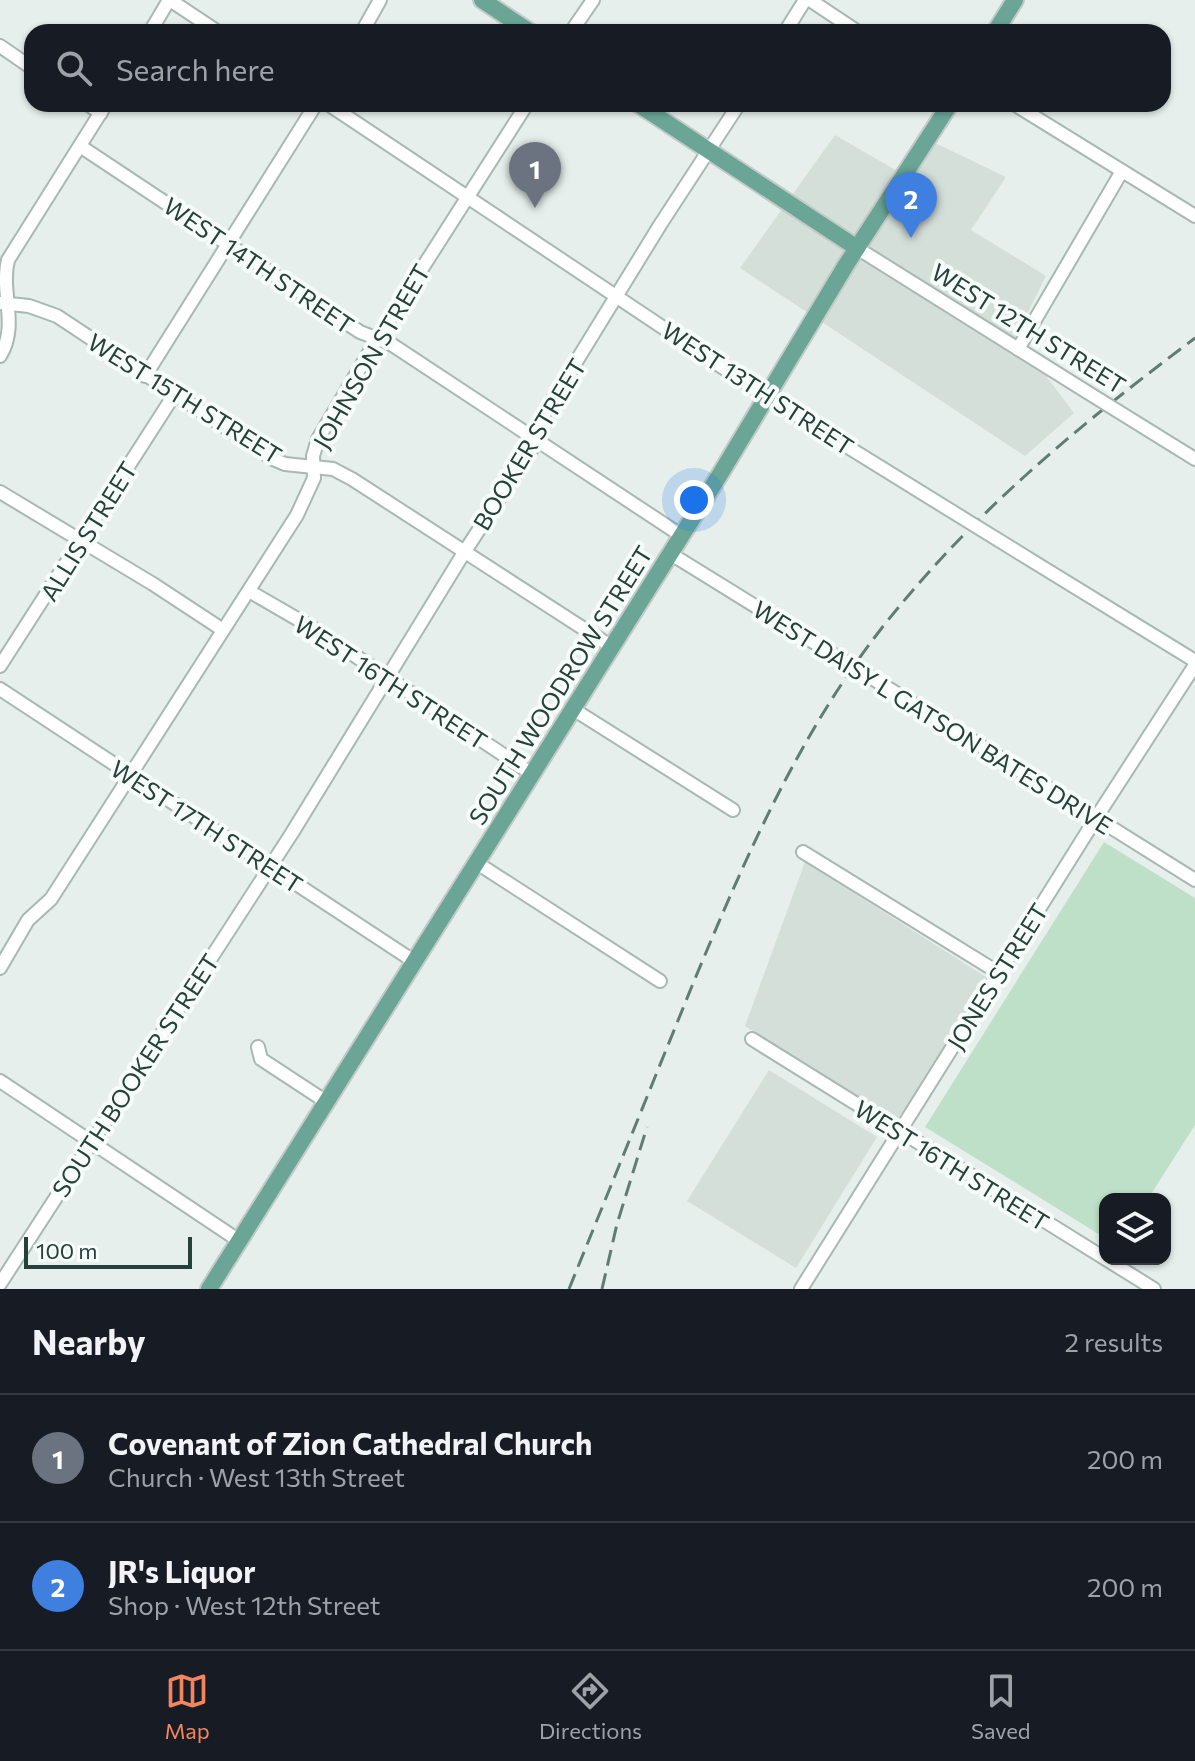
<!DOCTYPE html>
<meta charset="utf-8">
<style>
:root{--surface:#171b24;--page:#20242c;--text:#f1f3f6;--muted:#9ea1a6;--line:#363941;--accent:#f4845f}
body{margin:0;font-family:Commissioner,sans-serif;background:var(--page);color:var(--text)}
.controls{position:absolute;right:24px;bottom:24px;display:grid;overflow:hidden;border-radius:16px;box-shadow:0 2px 6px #0004}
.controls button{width:72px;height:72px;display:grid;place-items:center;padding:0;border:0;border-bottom:2px solid var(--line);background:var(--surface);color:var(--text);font:40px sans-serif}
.scale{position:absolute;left:24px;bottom:20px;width:168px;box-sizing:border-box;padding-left:8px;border:4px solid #24423a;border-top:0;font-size:22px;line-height:28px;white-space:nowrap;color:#24423a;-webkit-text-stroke:6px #f7fbf9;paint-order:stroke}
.you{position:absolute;left:694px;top:500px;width:28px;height:28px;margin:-20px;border:6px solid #fff;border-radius:50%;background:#1a73e8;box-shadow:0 0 0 12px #1a73e833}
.badge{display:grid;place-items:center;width:52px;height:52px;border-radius:50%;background:var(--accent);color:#fff;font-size:26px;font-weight:700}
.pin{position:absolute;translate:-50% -66px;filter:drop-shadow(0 2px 4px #0008)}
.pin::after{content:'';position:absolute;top:42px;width:28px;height:24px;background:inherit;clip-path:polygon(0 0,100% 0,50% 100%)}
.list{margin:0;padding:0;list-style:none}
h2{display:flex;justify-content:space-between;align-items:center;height:104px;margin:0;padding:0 32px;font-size:34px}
h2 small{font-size:26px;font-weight:400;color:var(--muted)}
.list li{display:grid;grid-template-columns:52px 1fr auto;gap:24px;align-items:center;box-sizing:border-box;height:128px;padding:0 32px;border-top:2px solid var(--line)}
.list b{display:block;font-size:30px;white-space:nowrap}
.list p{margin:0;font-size:26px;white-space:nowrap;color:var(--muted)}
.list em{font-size:26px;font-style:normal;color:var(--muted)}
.icon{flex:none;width:44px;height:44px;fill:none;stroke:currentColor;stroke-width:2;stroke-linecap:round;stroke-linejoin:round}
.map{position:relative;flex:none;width:1195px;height:1289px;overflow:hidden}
.search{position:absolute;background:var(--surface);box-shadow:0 2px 6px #0004;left:24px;right:24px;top:24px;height:88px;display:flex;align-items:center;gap:20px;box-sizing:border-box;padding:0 28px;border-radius:24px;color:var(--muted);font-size:30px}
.sheet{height:360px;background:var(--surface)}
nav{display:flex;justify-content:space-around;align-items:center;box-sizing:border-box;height:112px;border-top:2px solid var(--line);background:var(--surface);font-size:22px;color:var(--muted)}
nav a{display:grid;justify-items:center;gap:4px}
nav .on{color:var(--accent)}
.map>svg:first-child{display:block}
.built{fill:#d4dfda}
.green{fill:#bfe0c8}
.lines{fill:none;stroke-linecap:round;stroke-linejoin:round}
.minor-casing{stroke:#a8b8b2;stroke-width:16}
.major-casing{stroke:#c2cac8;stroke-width:20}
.minor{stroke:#fff;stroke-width:12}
.major{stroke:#6aa596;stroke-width:16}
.rail{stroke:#5f7d75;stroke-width:3;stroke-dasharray:16 8;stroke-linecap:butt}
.minor-bridge-casing{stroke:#a8b8b2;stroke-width:16;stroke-linecap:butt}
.minor-bridge{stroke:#fff;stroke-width:12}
.labels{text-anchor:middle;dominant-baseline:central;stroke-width:8;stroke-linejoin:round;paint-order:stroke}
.street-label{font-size:24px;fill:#24423a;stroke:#f7fbf9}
</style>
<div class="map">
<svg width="1195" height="1289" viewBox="0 0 1195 1289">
<rect width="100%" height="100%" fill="#e6efeb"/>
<g class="built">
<polygon points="835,135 911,179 935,143 1006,177 971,230 1046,276 1016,336 1074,413 1025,456 740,268"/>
<polygon points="805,862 986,977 942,1053 898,1118 889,1117 745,1026"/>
<polygon points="769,1070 877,1137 796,1268 687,1201"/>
</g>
<polygon class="green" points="1104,842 1195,898 1195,1125 1148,1199 1105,1199 1105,1238 925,1127"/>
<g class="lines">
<defs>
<g id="minor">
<polyline points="170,0 218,32"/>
<polyline points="810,0 858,32"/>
<polyline points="150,32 169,0"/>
<polyline points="362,32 380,0"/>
<polyline points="571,32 593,0"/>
<polyline points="785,32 805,0"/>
<polyline points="0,46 32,68"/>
<polyline points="87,104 101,113"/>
<polyline points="328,104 767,397 961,517"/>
<polyline points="1014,104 1195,216"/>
<polyline points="80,146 360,332 391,344 682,536"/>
<polyline points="857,248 1087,392"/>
<polyline points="0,303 29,306 57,316 273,459 285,464 333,469 352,479 612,647"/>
<polyline points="1018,349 1122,171"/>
<path d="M0,356C19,326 0,292 8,260L106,104"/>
<polyline points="145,376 316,104"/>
<polyline points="1174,446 1195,459"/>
<polyline points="0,492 153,584 223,630"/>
<polyline points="671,554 831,653"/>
<polyline points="1034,562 1195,661"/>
<polyline points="249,591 318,631 532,774"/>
<polyline points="0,666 174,395"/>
<polyline points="0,689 415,962"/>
<polyline points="573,709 733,810"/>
<polyline points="922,709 1195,880"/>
<polyline points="803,852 999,973"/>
<polyline points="477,863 660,981"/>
<polyline points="0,968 28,920 51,899 297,515 314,478 313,456 318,439 377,339 527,104"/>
<polyline points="752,1039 1154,1289"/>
<polyline points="258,1047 261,1059 325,1101"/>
<polyline points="0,1081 238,1240"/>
<polyline points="0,1284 292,833 465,551 533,447 536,427 660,225 739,104"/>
<polyline points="801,1289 1096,818 1195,665"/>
</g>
<g id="major">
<polyline points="482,0 530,32"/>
<polyline points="995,32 1015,0"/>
<polyline points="638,104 857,248"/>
<polyline points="209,1289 719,476 846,265 950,104"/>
</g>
</defs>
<use href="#minor" class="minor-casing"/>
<use href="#major" class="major-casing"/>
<use href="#minor" class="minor"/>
<use href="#major" class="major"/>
<g class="rail">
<path d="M569,1289C610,1188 651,1087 692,986C744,861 797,737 881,629C973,512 1077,427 1195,338"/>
<polyline points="602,1289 617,1224 647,1127"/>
</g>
<defs>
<g id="minor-bridge">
<polyline points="1087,392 1174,446"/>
<polyline points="961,517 1034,562"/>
<polyline points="831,653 922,709"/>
</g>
</defs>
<use href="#minor-bridge" class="minor-bridge-casing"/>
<use href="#minor-bridge" class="minor-bridge"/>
</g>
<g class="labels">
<g class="street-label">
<text transform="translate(259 265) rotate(34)">WEST 14TH STREET</text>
<text transform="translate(1029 328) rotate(32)">WEST 12TH STREET</text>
<text transform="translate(371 356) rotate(-60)">JOHNSON STREET</text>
<text transform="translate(758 388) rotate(33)">WEST 13TH STREET</text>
<text transform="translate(185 398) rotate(32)">WEST 15TH STREET</text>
<text transform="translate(529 444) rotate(-59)">BOOKER STREET</text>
<text transform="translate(88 531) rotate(-58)">ALLIS STREET</text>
<text transform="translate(391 682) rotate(33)">WEST 16TH STREET</text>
<text transform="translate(560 685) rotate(-58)">SOUTH WOODROW STREET</text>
<text transform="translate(933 717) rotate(32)">WEST DAISY L GATSON BATES DRIVE</text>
<text transform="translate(207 826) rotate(33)">WEST 17TH STREET</text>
<text transform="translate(997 976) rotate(-58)">JONES STREET</text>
<text transform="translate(135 1075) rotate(-57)">SOUTH BOOKER STREET</text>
<text transform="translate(952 1165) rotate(32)">WEST 16TH STREET</text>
</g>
</g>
</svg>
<div class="controls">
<button><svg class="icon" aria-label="layers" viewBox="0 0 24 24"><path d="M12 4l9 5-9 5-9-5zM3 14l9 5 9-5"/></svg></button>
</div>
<div class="scale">100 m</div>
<div class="you"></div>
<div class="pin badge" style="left:535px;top:208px;background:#6b7280">1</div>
<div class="pin badge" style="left:911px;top:238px;background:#3f7fe0">2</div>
<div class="search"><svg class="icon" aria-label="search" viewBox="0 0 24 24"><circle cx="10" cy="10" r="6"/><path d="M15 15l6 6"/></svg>Search here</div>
</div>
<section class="sheet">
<h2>Nearby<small>2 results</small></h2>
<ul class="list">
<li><span class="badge" style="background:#6b7280">1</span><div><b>Covenant of Zion Cathedral Church</b><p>Church · West 13th Street</p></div><em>200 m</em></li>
<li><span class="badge" style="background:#3f7fe0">2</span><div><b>JR's Liquor</b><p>Shop · West 12th Street</p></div><em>200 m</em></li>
</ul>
</section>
<nav>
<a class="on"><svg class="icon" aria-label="map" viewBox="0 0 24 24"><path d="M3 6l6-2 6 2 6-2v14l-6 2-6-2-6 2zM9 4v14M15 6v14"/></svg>Map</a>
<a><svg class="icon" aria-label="directions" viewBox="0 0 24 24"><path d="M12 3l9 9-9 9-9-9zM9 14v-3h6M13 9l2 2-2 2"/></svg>Directions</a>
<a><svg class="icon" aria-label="saved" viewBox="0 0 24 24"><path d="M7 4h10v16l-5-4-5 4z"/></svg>Saved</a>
</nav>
